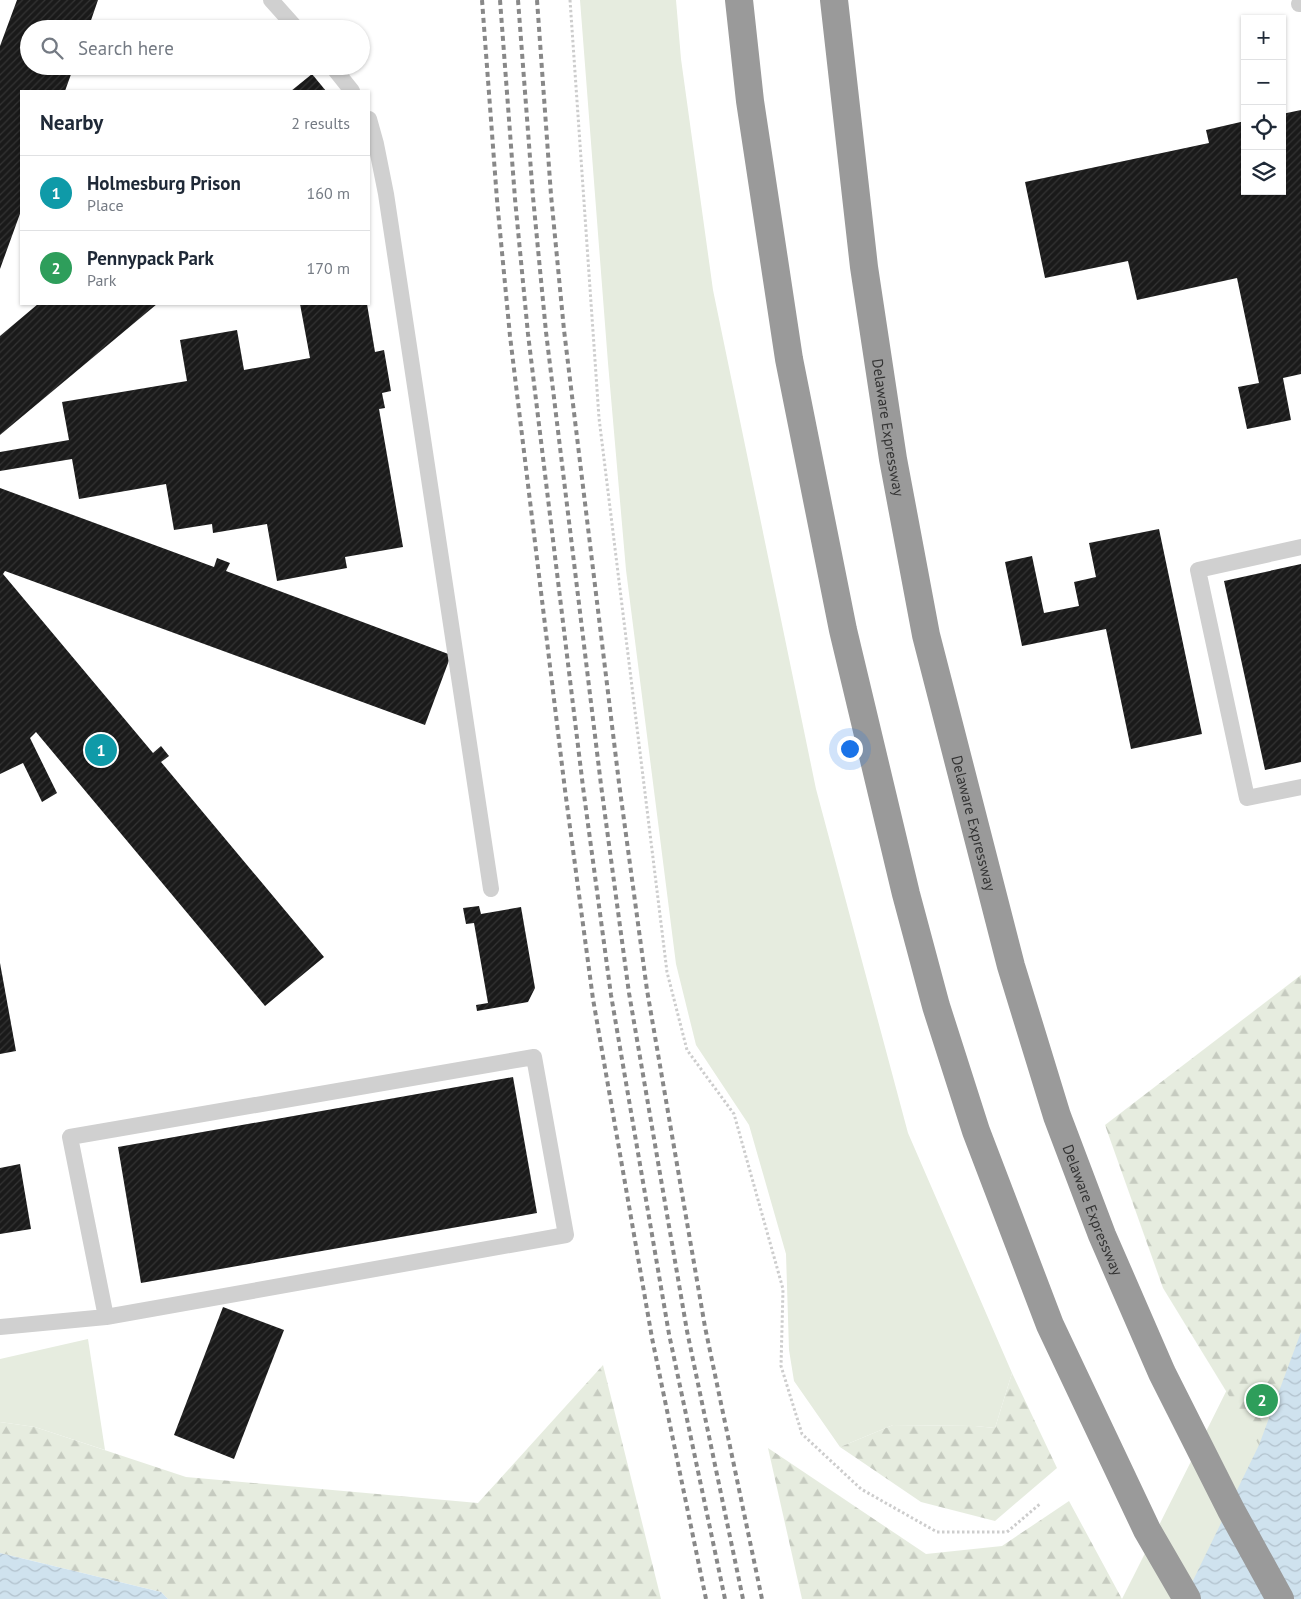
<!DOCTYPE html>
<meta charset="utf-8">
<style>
:root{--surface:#fff;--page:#f2f2f3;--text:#1f2937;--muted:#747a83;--line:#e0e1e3;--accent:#ea580c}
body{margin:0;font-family:"PT Sans",sans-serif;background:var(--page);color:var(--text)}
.controls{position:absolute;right:15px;top:15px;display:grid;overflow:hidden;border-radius:0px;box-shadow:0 1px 4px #0004}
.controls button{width:45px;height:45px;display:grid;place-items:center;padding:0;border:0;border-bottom:1px solid var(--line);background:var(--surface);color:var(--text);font:25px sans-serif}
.you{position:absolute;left:849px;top:748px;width:18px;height:18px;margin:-12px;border:4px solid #fff;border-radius:50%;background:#1a73e8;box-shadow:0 0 0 8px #1a73e833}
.badge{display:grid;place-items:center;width:32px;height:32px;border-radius:50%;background:var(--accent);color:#fff;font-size:16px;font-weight:700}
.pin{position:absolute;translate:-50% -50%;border:2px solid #fff;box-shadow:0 1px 5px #0006}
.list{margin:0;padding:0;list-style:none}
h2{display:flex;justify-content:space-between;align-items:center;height:65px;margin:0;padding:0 20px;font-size:21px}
h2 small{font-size:16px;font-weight:400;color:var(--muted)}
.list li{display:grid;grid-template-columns:32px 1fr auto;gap:15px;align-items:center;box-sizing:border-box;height:75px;padding:0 20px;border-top:1px solid var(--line)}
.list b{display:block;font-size:19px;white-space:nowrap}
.list p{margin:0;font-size:16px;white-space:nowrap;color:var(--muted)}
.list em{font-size:16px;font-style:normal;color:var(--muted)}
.icon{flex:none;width:28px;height:28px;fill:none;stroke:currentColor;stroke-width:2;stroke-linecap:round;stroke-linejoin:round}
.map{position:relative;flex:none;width:1301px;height:1599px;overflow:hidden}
.search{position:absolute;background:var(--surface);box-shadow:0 1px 4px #0004;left:20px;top:20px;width:350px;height:55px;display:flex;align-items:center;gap:12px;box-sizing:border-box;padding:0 18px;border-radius:28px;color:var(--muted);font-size:19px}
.panel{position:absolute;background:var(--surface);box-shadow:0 1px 4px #0004;left:20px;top:90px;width:350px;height:215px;border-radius:0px}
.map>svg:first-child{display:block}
.green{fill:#e6ecdf}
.forest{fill:url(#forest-firs)}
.water{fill:url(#water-waves)}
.building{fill:url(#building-hatch)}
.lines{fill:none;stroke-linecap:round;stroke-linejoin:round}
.path{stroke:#cdcdcd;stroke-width:3;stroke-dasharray:2.5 2.5;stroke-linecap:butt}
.service{stroke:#d0d0d0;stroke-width:16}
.motorway{stroke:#9a9a9a;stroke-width:28}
.rail{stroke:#888;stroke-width:4;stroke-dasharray:5 4;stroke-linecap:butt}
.labels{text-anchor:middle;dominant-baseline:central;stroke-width:5;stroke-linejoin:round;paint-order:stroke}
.street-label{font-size:15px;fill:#333;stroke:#fff}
</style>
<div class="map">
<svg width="1301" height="1599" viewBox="0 0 1301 1599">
<defs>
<pattern id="forest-firs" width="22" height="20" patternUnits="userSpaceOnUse" patternTransform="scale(1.25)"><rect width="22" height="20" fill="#e6ecdf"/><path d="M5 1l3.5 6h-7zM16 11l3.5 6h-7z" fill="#c6cbc0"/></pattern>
<pattern id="water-waves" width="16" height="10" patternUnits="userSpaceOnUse" patternTransform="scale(1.25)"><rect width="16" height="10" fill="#cfe2ee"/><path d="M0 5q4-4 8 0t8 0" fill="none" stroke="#b2c2cd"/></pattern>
<pattern id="building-hatch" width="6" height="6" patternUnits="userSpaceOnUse" patternTransform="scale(1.25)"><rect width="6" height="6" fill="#1a1a1a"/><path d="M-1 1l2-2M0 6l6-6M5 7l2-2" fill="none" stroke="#333"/></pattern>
</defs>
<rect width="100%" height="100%" fill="#fff"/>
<g class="green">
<polygon points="580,0 676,0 681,59 713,290 816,789 908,1133 1012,1373 995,1428 975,1426 893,1425 840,1447 794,1381 789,1350 786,1254 749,1125 696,1045 676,964 626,570 608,363"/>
<polygon points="1301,1256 1301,1599 1122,1599 1274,1296"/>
<polygon points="88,1339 105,1450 35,1427 0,1422 0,1359"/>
</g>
<g class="forest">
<polygon points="1301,975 1301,1332 1259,1445 1163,1288 1105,1125"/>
<polygon points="603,1365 661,1599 168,1599 161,1592 0,1553 0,1422 35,1427 186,1477 478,1503"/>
<polygon points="1012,1373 1057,1468 995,1521 921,1502 840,1447 893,1425 975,1426 995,1428"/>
<polygon points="768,1448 926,1554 1002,1546 1069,1501 1122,1599 802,1599"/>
</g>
<g class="water">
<polygon points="1301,1332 1301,1599 1184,1599 1259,1445"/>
<polygon points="0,1553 161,1592 168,1599 0,1599"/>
</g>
<g class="building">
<polygon points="17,0 98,0 88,29 29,29 29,66 74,66 65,91 21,91 21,211 0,269 0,46"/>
<polygon points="219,66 251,66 246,71 233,75 227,73"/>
<polygon points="312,74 326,91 291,91"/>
<polygon points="1301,110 1301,374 1283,378 1291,420 1247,429 1238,387 1259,383 1237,278 1137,300 1128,261 1045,278 1025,182 1209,143 1206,130 1245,121 1245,191 1282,191 1282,114"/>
<polygon points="38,304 157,304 0,435 0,336"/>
<polygon points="300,304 367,304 375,352 384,350 391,391 382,393 385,408 379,409 403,547 345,557 347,568 277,581 267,524 213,533 212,524 174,530 166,484 79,499 72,459 0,471 0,452 69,440 62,402 187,381 180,340 237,330 244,370 310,358"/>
<polygon points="0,488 214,567 217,558 230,563 226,571 451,655 425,725 5,571 3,574 153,753 161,746 169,756 161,762 324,957 265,1006 36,732 30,738 57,793 42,802 23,763 0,774"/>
<polygon points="1159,529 1202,734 1131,749 1106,629 1022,646 1005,562 1032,556 1044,613 1079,606 1074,582 1096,577 1089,543"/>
<polygon points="1301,564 1301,762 1265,770 1224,581"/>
<polygon points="479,906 481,914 521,907 535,988 528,1002 477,1011 476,1005 488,1003 474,923 466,924 463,908"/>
<polygon points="0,963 16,1051 0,1054"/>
<polygon points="513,1077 537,1213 141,1283 118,1147"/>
<polygon points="20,1164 31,1229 0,1234 0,1168"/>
<polygon points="223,1307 284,1330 234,1459 174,1435"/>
</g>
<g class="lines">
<polyline class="path" points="570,0 599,418 667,972 687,1050 734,1114 783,1289 781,1366 802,1434 861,1489 937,1532 1007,1532 1041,1503"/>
<g class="service">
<polyline points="271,0 297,29"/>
<polyline points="1299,4 1301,4"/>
<polyline points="332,66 352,91"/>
<polyline points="369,119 376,144 386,194 491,889"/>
<polyline points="1301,547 1198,570 1247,798 1301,787"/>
<polyline points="0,1327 106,1317 566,1235 534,1057 70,1137 106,1317"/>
</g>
<g class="motorway">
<polyline points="739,0 750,101 789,359 843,630 906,894 936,1006 976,1131 1050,1325 1147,1530 1187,1599"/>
<path id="s1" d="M834,0L864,267L893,459L926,635L1011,966L1057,1116L1102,1235L1162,1373L1231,1510L1280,1599"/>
</g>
<g class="rail">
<polyline points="482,0 497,200 510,336 565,790 593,999 652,1338 706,1599"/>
<polyline points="500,0 515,199 528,334 583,787 611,995 669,1334 725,1599"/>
<polyline points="518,0 533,197 546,332 601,785 629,993 687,1331 743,1599"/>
<polyline points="537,0 551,195 564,330 619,783 647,990 705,1327 762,1599"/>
</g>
</g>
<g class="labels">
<g class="street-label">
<text stroke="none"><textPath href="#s1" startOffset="431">Delaware Expressway</textPath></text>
<text stroke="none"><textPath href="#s1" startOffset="836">Delaware Expressway</textPath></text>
<text stroke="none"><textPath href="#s1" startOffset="1241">Delaware Expressway</textPath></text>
</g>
</g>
</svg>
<div class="controls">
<button>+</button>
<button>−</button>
<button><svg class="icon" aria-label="locate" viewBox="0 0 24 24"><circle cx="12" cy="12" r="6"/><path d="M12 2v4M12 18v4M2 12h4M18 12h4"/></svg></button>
<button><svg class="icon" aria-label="layers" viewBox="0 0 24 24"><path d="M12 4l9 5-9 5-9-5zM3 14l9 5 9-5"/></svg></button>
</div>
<div class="you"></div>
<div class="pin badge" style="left:101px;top:750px;background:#0f9aa8">1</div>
<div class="pin badge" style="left:1262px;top:1400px;background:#2e9e5b">2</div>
<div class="search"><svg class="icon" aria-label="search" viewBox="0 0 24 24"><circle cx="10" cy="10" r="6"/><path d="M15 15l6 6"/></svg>Search here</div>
<section class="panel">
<h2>Nearby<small>2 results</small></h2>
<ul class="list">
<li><span class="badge" style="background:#0f9aa8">1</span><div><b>Holmesburg Prison</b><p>Place</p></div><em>160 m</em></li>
<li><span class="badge" style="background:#2e9e5b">2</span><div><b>Pennypack Park</b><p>Park</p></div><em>170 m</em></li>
</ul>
</section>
</div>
